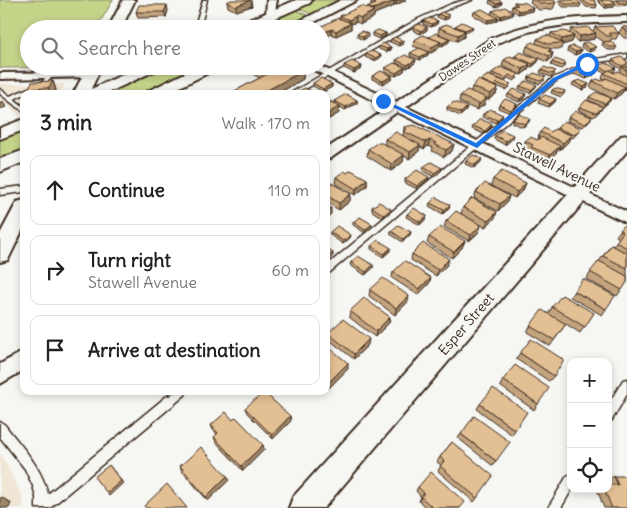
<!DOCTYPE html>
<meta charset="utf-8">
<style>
:root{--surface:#fff;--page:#f2f2f2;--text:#222;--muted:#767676;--line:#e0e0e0}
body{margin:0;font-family:Delius,sans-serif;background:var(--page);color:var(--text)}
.controls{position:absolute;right:15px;bottom:15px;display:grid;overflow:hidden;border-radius:10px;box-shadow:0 2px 8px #0003}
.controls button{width:45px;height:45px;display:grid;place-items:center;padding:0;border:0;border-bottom:1px solid var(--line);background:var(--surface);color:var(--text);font:25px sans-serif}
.stop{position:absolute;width:15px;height:15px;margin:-11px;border:4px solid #1a73e8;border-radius:50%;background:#fff}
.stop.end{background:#1a73e8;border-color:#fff;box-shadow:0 1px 5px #0008}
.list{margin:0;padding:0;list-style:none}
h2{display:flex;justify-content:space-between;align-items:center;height:65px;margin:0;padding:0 20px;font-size:21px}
h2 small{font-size:16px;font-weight:400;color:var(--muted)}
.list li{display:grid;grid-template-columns:32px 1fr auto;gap:15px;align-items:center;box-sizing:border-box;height:70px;margin:0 10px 10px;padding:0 10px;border:1px solid var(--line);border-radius:10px}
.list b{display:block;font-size:19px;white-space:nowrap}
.list p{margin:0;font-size:16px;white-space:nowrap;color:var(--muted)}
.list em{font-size:16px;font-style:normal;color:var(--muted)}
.icon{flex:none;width:28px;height:28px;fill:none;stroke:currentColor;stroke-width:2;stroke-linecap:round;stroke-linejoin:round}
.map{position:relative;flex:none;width:627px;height:508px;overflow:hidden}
.search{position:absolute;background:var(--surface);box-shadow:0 2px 8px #0003;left:20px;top:20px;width:310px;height:55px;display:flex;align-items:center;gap:12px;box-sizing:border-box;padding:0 18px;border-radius:28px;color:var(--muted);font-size:19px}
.panel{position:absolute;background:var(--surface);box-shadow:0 2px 8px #0003;left:20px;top:90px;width:310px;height:305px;border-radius:10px}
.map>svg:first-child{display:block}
.built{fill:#f0e6d6}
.green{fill:#c4d489;stroke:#807f54}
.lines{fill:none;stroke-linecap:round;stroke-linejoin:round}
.service-casing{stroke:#3b2a1e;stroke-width:3}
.minor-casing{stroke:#3b2a1e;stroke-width:4}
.tertiary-casing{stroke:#3b2a1e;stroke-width:4}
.service{fill:#f6f6f2;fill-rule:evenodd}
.minor{fill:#f6f6f2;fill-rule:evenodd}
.tertiary{fill:#f6f6f2;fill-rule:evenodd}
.wall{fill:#c3a47f;stroke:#3b2a1e}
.shaded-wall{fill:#9f8668;stroke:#3b2a1e}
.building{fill:#e3bf94;stroke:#3b2a1e}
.route{fill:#1a73e8}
.labels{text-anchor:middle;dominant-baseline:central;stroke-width:4.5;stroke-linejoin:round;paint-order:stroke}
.far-street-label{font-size:11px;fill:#3b2a1e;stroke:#f6f6f2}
.street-label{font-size:14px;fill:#3b2a1e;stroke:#f6f6f2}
</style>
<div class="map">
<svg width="627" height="508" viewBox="0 0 627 508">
<rect width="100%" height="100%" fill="#f6f6f2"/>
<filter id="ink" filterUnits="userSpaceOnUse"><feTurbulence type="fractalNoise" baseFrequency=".02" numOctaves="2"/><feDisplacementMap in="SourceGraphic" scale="10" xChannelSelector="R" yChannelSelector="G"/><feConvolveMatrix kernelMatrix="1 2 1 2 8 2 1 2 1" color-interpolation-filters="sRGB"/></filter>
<g filter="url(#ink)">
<g class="built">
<polygon points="0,84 65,84 59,94 24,94 24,113 19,115 0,98"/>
<polygon points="0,453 23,497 23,508 0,508"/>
</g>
<g class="green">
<polygon points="0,0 113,0 96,29 29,29 29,66 73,67 0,68"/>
<polygon points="315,0 342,0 311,14 297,8"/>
<polygon points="294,9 309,16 287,26 271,19"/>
<polygon points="166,66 201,66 142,94 117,93 117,90 123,85"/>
<polygon points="24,129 24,148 0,159 0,140"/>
</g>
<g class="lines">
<defs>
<g id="service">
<polygon points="203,0 207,0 200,29 194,29"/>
<polygon points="465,0 472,0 455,6 422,21 297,94 289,94 418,19 451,4"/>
<polygon points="627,54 627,58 599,62 557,80 329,273 326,274 326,266 553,78 596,59"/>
<polygon points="48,75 53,76 45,85 14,99 24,107 24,112 0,94 0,89 10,96 41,83"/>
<polygon points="24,186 24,192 0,195 0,189"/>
<polygon points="627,379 627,394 612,420 608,421 608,405 623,380"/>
<path d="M173,391H186L185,395L50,508H36V497L33,486L25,469L0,437V422L4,424C21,446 41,466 48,494Z"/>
<polygon points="571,474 571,489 572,489 561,508 548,508 567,476"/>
</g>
<g id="minor">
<polygon points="267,0 277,0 274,17 271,18 266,15"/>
<path d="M627,16V22C583,23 541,24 500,42L406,107L627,212V223L397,112L331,158L326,159V149L388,108L306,66H320L396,102L492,38C536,19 580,17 627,16Z"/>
<polygon points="91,72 97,75 95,77 0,79 0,73"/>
<polygon points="24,351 24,370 0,384 0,364"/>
</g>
<g id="tertiary">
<polygon points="123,0 135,0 121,29 108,29"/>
<polygon points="296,0 312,0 310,3 251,29 234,29 235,26"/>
<polygon points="341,0 357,0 301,29 284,29"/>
<polygon points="88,66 102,66 91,89 142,66 161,66 159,69 105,94 73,94"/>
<polygon points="199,66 218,66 216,69 166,94 145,94 148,91"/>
<polygon points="24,119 24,130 0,139 0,128"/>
<polygon points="627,135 627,151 324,508 289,508 293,497 621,136"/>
<polygon points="24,150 24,162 0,172 0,159"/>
<polygon points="24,200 24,227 8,260 0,262 0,234 17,202"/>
</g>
</defs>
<use href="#service" class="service-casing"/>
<use href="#minor" class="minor-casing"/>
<use href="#tertiary" class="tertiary-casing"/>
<use href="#service" class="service"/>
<use href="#minor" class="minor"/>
<use href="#tertiary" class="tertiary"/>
</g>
<g class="wall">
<polygon points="376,0 406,0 396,5 394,4 394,6 374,14 374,17 361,24 356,22 351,24 351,29 336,36 331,34 325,38 325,42 321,44 321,29 340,19 340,16 367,9 367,7 371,5 371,2"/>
<polygon points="490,0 502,2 501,5 496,7 489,3"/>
<polygon points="531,0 553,0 556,2 553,9 539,10 530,3"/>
<polygon points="559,0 577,0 581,4 580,7 563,7 558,1"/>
<polygon points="580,0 594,0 597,5 596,8 586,7"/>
<polygon points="597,0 612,0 615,4 614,7 605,8"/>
<polygon points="614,0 627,0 627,5 618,6 613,1"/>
<polygon points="227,2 252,6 236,11 228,7"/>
<polygon points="514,2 533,8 532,11 518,14 511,9 512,6 514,6"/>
<polygon points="168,10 166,17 138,18 136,12"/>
<polygon points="492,11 513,15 500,19 498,18 497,21 487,23 473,15 474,12 491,14"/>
<polygon points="438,14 449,18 444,20 437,17"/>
<polygon points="423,21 438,21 437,24 431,27 423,24"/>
<polygon points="455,26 472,30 464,33 464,37 457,41 438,34 439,28 455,27"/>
<polygon points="413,27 427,27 427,30 420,34 413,30"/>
<polygon points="595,27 619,33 622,27 627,27 627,38 624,38 619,33 616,39 611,39 610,42 617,47 615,50 608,50 602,45 603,42 604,42 595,36 594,39 578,42 573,38 572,42 562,45 561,49 551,49 550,52 553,53 551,59 547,62 525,52 527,46 536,44 537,39 550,36 551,33 570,33 571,29 593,31"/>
<polygon points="372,33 386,33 386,36 379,39 372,36"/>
<polygon points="357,34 368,37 363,40 357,37"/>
<polygon points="429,37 449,42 442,46 440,45 439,48 431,53 413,46 414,40"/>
<polygon points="391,39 404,41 403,44 399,46 390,42"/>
<polygon points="582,44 595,50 589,52 581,47"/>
<polygon points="379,46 391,47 391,50 386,52 379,49"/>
<polygon points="568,48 580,53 575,55 567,51"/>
<polygon points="429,52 428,55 420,60 410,56 410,53"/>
<polygon points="366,54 381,55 380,58 374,61 365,57"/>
<polygon points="515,56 538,62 532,67 529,66 528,70 521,75 502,66 504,60 514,57"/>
<polygon points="396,60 416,60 415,63 407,68 396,63"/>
<polygon points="612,60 627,61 627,89 623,91 622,93 614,99 611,98 610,101 603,107 588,100 589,97 609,97 590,87 593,81 602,81 604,80 602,79 604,73 597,69 598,66 616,68 614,72 612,72 614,73 619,72 621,69 611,63"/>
<polygon points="552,62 565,66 561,69 551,65"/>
<polygon points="344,65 362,66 361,69 354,73 344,68"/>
<polygon points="248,66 295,66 303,71 303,79 277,94 229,94 260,78 249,72"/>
<polygon points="405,67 404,71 396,76 385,72 385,68"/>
<polygon points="500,67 518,78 514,81 508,78 505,81 491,76 492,73"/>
<polygon points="541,70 555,74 551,77 540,73"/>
<polygon points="576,71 594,75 586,79 574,74"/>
<polygon points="488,75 510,87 506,90 497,86 496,87 498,88 496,94 488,100 486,99 485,104 477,110 459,102 460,96 471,91 472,87 481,81"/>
<polygon points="372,76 392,76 392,79 383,84 372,79"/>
<polygon points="529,77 545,80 540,84 528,80"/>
<polygon points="53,81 56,90 54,94 30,94 28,89"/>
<polygon points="574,82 587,88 582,90 572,85"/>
<polygon points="313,83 332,84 332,87 323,92 313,86"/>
<polygon points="537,85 535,88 530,93 519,89 520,86"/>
<polygon points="552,90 565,91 564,94 561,97 551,93"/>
<polygon points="508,94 525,97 519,102 507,97"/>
<polygon points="539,99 556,99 555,102 549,107 538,103"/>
<polygon points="326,100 334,103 334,101 357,100 357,103 345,110 340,107 339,113 329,119 326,118"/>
<polygon points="517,104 516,107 510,113 498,108 499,105"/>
<polygon points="447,107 466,111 460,116 447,110"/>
<polygon points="580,107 603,107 601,110 594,117 578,110"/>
<polygon points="483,114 502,118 496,123 482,117"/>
<polygon points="569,117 592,117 590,120 583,127 567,121"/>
<polygon points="513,120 529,122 523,127 512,123"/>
<polygon points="492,124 491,127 484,134 472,129 473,126"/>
<polygon points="404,127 454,144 452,151 444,157 432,151 433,148 428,146 424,149 419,146 419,151 409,159 404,156 403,162 391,171 367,156 368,149 385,145 385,139 403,136"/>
<polygon points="557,128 581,128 579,131 573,138 570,137 568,142 560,150 558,149 557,152 547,162 528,153 530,151 523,148 525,141 538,140 539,139 538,138 540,132 551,132 556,129"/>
<polygon points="495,136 512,139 505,145 494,139"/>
<polygon points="466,161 481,162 474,168 465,164"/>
<polygon points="423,167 442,168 441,171 434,177 423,171"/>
<polygon points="347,173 367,179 367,186 355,195 335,183 336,177"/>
<polygon points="405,179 428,180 417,189 405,183"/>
<polygon points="493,179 526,183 523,190 515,198 491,186"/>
<polygon points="326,180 350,201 339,210 326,202"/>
<polygon points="476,192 509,196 507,202 498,211 474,198"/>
<polygon points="430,203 449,208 443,214 429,206"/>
<polygon points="372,207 390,212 383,218 372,211"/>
<polygon points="463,207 495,218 485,227 461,214"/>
<polygon points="407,214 427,216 426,219 420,225 406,217"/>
<polygon points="446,221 481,225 479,232 469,241 444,227"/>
<polygon points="353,222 372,224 372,227 365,233 353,225"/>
<polygon points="625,224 627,225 627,282 617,296 586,279 611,245 613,246 619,238 616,236"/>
<polygon points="391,231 411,232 410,235 403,242 390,234"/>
<polygon points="330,232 351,235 350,238 343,244 330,235"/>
<polygon points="429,237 462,248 452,258 427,243"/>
<polygon points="371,246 391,248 390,251 383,257 371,249"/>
<polygon points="412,254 447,265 436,276 411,260"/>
<polygon points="351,262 373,265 373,268 365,275 350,265"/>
<polygon points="393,272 429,284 418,295 392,278"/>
<polygon points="370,290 408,302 395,315 369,296"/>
<polygon points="574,291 606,309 602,315 570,297"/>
<polygon points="552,307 594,313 580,333 566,324 550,346 527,332 530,326 549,313"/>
<polygon points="350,311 390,317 389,323 375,337 349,317"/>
<polygon points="328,333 368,345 354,359 328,339"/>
<polygon points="326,345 348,369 329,388 326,386"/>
<polygon points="520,353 554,376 549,381 516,359"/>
<polygon points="503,380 538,404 534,410 500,386"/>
<polygon points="480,404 515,430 512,435 477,409"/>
<polygon points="245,408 291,421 273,439 247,413"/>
<polygon points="211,425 263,445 264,450 243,471 216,442 214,437 217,434 213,430"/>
<polygon points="461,434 496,461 493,466 458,438"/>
<polygon points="452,442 477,498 474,502 438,471 441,465 437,462 440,457"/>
<polygon points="180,466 227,476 229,480 208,501 182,471"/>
<polygon points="614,476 627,508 604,508 597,489 608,489 610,485 608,480"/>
<polygon points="418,487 460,508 426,508 419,501 421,497 416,491"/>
</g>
<g class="shaded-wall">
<polygon points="251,0 252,6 236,11 236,6"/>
<polygon points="397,0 406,0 396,5"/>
<polygon points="395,1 394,6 374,14 374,17 361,24 361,18 373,12 373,9"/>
<polygon points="502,2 501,5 496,7 497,4"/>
<polygon points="615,4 614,7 605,8 606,5"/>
<polygon points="167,5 168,10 166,17 164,12"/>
<polygon points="533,8 532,11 518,14 519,11"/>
<polygon points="513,12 513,15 500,19 501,16"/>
<polygon points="449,15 449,18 444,20 445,17"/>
<polygon points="356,16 356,22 351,24 351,29 336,36 336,31 349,24 349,20"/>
<polygon points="498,18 497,21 487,23 488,20"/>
<polygon points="438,21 437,24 431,27 432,24"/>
<polygon points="427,27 427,30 420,34 421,31"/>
<polygon points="473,27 472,30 465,33 465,30"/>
<polygon points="332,29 331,34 325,38 325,42 321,44 321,38 323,37 323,33"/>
<polygon points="465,31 464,37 457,41 458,35"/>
<polygon points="386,33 386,36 379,39 380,36"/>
<polygon points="596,33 594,39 578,42 580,36"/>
<polygon points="368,34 368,37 363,40 363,37"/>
<polygon points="574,36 572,42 562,45 563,43 561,43 562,39"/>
<polygon points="450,39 449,42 442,46 443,43"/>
<polygon points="404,41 403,44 399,46 399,43"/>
<polygon points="441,42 439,48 431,53 432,47"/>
<polygon points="391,47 391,50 386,52 387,49"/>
<polygon points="596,47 595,50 589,52 590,49"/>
<polygon points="582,50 580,53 575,55 576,52"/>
<polygon points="429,52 428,55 420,60 420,57"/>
<polygon points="553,53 551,59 547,62 549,56"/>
<polygon points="381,55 380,58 374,61 375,58"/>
<polygon points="539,59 538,62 532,67 533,64"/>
<polygon points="416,60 415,63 407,68 407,65"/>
<polygon points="530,64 528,70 521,75 523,69"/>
<polygon points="362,66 361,69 354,73 354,70"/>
<polygon points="405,67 404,71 396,76 396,73"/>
<polygon points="303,71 303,79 277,94 260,94"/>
<polygon points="595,72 594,75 586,79 587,76"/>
<polygon points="392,76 392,79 383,84 383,81"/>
<polygon points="53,81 56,90 54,94 51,94 48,88"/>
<polygon points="332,84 332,87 323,92 323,89"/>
<polygon points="589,84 587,88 582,90 584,87"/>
<polygon points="627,84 627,89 624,91"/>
<polygon points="537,85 535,88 530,93 531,90"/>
<polygon points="625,87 622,93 614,99 617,93"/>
<polygon points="498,88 496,94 488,100 490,94"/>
<polygon points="526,94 525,97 519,102 520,99"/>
<polygon points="487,98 485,104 477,110 479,104"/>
<polygon points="611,98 610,101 603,107 605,104"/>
<polygon points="556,99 555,102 549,107 550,104"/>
<polygon points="357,100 357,103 345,110 346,107"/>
<polygon points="3,101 6,107 0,109 0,102"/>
<polygon points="517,104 516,107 510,113 511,110"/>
<polygon points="340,106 339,113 329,119 329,113"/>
<polygon points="467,107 466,111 460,116 461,113"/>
<polygon points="503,115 502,118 496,123 497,120"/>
<polygon points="530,119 529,122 523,127 525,124"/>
<polygon points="492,124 491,127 484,134 485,131"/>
<polygon points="513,135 512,139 505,145 506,141"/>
<polygon points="571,135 568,142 560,150 563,143"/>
<polygon points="430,140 428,146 424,149 426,142"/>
<polygon points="454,144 452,151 444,157 446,150"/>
<polygon points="420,145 419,151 409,159 410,152"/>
<polygon points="560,146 557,152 547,162 550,155"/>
<polygon points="404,155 403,162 391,171 392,164"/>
<polygon points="482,159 481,162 474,168 475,165"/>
<polygon points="442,168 441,171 434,177 434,173"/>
<polygon points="429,177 428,180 417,189 417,186"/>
<polygon points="367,179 367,186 355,195 356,189"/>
<polygon points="526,183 523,190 515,198 517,192"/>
<polygon points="351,194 350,201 339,210 339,203"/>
<polygon points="509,196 507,202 498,211 500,204"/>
<polygon points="450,205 449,208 443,214 444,210"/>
<polygon points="331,208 331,214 326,218 326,212"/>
<polygon points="391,209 390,212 383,218 384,215"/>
<polygon points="497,212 495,218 485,227 488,221"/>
<polygon points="427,216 426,219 420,225 420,222"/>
<polygon points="372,224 372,227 365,233 365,230"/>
<polygon points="481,225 479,232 469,241 471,235"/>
<polygon points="411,232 410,235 403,242 403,239"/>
<polygon points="351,235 350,238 343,244 343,241"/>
<polygon points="465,241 462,248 452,258 454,252"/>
<polygon points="391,248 390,251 383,257 384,254"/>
<polygon points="333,253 333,256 326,262 326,258"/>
<polygon points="449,259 447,265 436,276 438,270"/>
<polygon points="373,265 373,268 365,275 366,272"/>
<polygon points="431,278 429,284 418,295 419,289"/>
<polygon points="409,296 408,302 395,315 396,308"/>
<polygon points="390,317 389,323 375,337 376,331"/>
<polygon points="369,339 368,345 354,359 354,354"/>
<polygon points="348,363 348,369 329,388 329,382"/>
<polygon points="167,391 175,391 169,396"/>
<polygon points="290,416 291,421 273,439 272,435"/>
<polygon points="263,445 264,450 243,471 241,466"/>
<polygon points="109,465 123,483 109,496 107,493"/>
<polygon points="227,476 229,480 208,501 206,497"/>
<polygon points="1,497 11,503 9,508 0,508 0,501"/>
</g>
<g class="building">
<polygon points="231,0 251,0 236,6 227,2"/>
<polygon points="376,0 393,0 395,1 373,9 367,7 376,4 371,2"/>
<polygon points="490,0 498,0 502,2 497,4"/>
<polygon points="536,0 553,0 556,2 555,3 541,4"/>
<polygon points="561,0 577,0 581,4 564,4"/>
<polygon points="583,0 594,0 597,5 587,4"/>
<polygon points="601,0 612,0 615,4 606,5"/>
<polygon points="617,0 627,0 627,3 620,3"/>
<polygon points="514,2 526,3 533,8 519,11 512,6 518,5"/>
<polygon points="139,5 167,5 164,12 136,12"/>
<polygon points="361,6 374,11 361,18 356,16 349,20 340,16"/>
<polygon points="505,7 513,12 501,16 492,11"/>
<polygon points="482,9 498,18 488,20 474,12"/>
<polygon points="442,12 449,15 445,17 438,14"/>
<polygon points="338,18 351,23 336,31 332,29 323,33 321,32 321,29 316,29"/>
<polygon points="429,18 438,21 432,24 423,21"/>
<polygon points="462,22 473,27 465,30 455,26"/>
<polygon points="188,23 186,29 137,29 139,24"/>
<polygon points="419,24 427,27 421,31 413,27"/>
<polygon points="446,24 465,31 458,35 439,28"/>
<polygon points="612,26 619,33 609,33 612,36 607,36 595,27"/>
<polygon points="587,27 596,33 580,36 571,29"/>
<polygon points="622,27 627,27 627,32"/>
<polygon points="378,30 386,33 380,36 372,33"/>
<polygon points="362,31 368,34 363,37 357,34"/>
<polygon points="565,31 574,36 562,39 551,33"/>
<polygon points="436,33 450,39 443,43 429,37"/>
<polygon points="423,35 441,42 432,47 414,40"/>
<polygon points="547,35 563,43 548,44 537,39"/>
<polygon points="395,37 404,41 399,43 391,39"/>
<polygon points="611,41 617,47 609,47 603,42"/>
<polygon points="532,42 551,49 548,51 553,53 549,56 527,46"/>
<polygon points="588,42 596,47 590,49 582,44"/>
<polygon points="383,43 391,47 387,49 379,46"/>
<polygon points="573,46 582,50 576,52 568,48"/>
<polygon points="419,48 429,52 420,57 410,53"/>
<polygon points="371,51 381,55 375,58 366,54"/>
<polygon points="520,52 539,59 533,64 515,56"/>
<polygon points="405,55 416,60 407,65 396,60"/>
<polygon points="510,56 530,64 523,69 504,60"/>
<polygon points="621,57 627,61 627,64 622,66 612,60"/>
<polygon points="555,59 566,63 563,66 552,62"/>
<polygon points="352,61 362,66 354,70 344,65"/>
<polygon points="394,63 405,67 396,73 385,68"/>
<polygon points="606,63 616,68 608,71 598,66"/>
<polygon points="255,66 295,66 303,71 260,94 229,94 269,73"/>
<polygon points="500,67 519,74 515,78 509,75 506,78 492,73"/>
<polygon points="544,67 556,71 552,74 541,70"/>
<polygon points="584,67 595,72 587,76 576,71"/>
<polygon points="621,67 627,67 627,71"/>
<polygon points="609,70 614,73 618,71 627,76 627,84 604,73"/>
<polygon points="381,71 392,76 383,81 372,76"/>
<polygon points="534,73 546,77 541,81 529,77"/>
<polygon points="488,75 511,84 507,87 497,83 494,86 481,80"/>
<polygon points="321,78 332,84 323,89 313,83"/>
<polygon points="606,78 625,87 617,93 593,81 597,79 602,81"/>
<polygon points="478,80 498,88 490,94 472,87"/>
<polygon points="579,80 589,84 584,87 574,82"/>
<polygon points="53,81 48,88 28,89 32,82"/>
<polygon points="526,81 537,85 531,90 520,86"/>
<polygon points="305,88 315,93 299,94 297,92"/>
<polygon points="555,88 565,91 562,94 552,90"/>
<polygon points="514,89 526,94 520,99 508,94"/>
<polygon points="467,90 487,98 479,104 460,96"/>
<polygon points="596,92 611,98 605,104 589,97"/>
<polygon points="346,94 357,100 346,107 334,101"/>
<polygon points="545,95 556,99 550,104 539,99"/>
<polygon points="505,99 517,104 511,110 499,105"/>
<polygon points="326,100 340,106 329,113 326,111"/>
<polygon points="586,100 603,107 596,113 580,107"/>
<polygon points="454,102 467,107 461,113 447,107"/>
<polygon points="490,109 503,115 497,120 483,114"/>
<polygon points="576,111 592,117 585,124 569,117"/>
<polygon points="519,114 530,119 525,124 513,120"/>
<polygon points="480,119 492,124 485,131 473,126"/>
<polygon points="564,121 581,128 574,135 557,128"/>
<polygon points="414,125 454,144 446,150 434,144 436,143 430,140 426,142 403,131 407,129 404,127"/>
<polygon points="544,128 551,132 554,129 571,135 563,143 540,132"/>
<polygon points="502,130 513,135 506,141 495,136"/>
<polygon points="396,132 420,145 410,152 385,139"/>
<polygon points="530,137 538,140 541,137 560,146 550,155 531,147 533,145 525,141"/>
<polygon points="377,143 382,143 404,155 392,164 368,149"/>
<polygon points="473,155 482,159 475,165 466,161"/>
<polygon points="431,162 442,168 434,173 423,167"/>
<polygon points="351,170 367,179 356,189 336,177 344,171 347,173"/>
<polygon points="417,170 429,177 417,186 405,179"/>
<polygon points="502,171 526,183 517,192 493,179"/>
<polygon points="326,180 351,194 339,203 326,195"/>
<polygon points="485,183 509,196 500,204 476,192"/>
<polygon points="436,197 450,205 444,210 430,203"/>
<polygon points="472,198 497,212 488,221 463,207"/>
<polygon points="379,202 391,209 384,215 372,207"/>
<polygon points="326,205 331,208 326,212"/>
<polygon points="414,208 427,216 420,222 407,214"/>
<polygon points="456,211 481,225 471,235 446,221"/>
<polygon points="360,217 372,224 365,230 353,222"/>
<polygon points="625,224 627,225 627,248 616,242 623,232 620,230"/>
<polygon points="398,225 411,232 403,239 391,231"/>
<polygon points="337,226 351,235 343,241 330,232"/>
<polygon points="440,227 465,241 454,252 429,237"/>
<polygon points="378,240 391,248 384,254 371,246"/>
<polygon points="423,243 449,259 438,270 412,254"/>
<polygon points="611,245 627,253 627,268 603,256"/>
<polygon points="326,248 333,253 326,258"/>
<polygon points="358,256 373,265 366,272 351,262"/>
<polygon points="405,261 431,278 419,289 393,272"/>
<polygon points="599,261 627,276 627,282 622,290 590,272"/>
<polygon points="383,278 409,296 396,308 370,290"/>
<polygon points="583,279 615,296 606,309 574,291"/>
<polygon points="562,295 594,313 585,327 552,307"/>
<polygon points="364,298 390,317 376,331 350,311"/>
<polygon points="542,310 566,324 554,340 530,326"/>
<polygon points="343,319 369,339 354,354 328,333"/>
<polygon points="531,339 564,360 554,376 520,353"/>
<polygon points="326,345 348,363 329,382 326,380"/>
<polygon points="515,365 549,388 538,404 503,380"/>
<polygon points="493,388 527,412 515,430 480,404"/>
<polygon points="264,392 290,416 272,435 245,408"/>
<polygon points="226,412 233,420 236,417 263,445 241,466 214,437 218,433 211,425"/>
<polygon points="474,416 510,442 496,461 461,434"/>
<polygon points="452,442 493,476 477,498 440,466 444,461 440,457"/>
<polygon points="201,447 227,476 206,497 180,466"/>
<polygon points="109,465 121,481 107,493 94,477"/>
<polygon points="431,472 465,502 460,508 433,508 421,497 424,493 418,487"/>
<polygon points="614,476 627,476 627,508 612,508 604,489 608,489 608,485 618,485"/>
<polygon points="167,484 187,508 146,508 144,506"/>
</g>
</g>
<polygon class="route" points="585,63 589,64 557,80 477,148 380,101 385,100 476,143 553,78"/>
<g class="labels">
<g class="far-street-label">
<text transform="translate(467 60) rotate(-34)">Dawes Street</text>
</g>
<g class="street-label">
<text transform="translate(557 167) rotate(26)">Stawell Avenue</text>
<text transform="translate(466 324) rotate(-49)">Esper Street</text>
</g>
</g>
</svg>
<div class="controls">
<button>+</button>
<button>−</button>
<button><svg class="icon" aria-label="locate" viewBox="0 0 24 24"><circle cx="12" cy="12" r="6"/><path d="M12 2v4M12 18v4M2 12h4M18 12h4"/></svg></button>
</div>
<div class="stop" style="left:587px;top:64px"></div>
<div class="stop end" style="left:383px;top:101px"></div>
<div class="search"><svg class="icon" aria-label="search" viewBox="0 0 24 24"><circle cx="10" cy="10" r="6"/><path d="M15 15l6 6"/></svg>Search here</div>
<section class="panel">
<h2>3 min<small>Walk · 170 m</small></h2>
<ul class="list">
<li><svg class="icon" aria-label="ahead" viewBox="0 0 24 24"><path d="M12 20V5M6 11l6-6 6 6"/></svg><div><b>Continue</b></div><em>110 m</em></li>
<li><svg class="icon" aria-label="right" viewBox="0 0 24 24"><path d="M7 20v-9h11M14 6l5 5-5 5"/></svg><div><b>Turn right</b><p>Stawell Avenue</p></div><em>60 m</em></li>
<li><svg class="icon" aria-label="arrive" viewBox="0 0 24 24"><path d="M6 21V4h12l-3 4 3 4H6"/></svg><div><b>Arrive at destination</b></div></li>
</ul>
</section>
</div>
